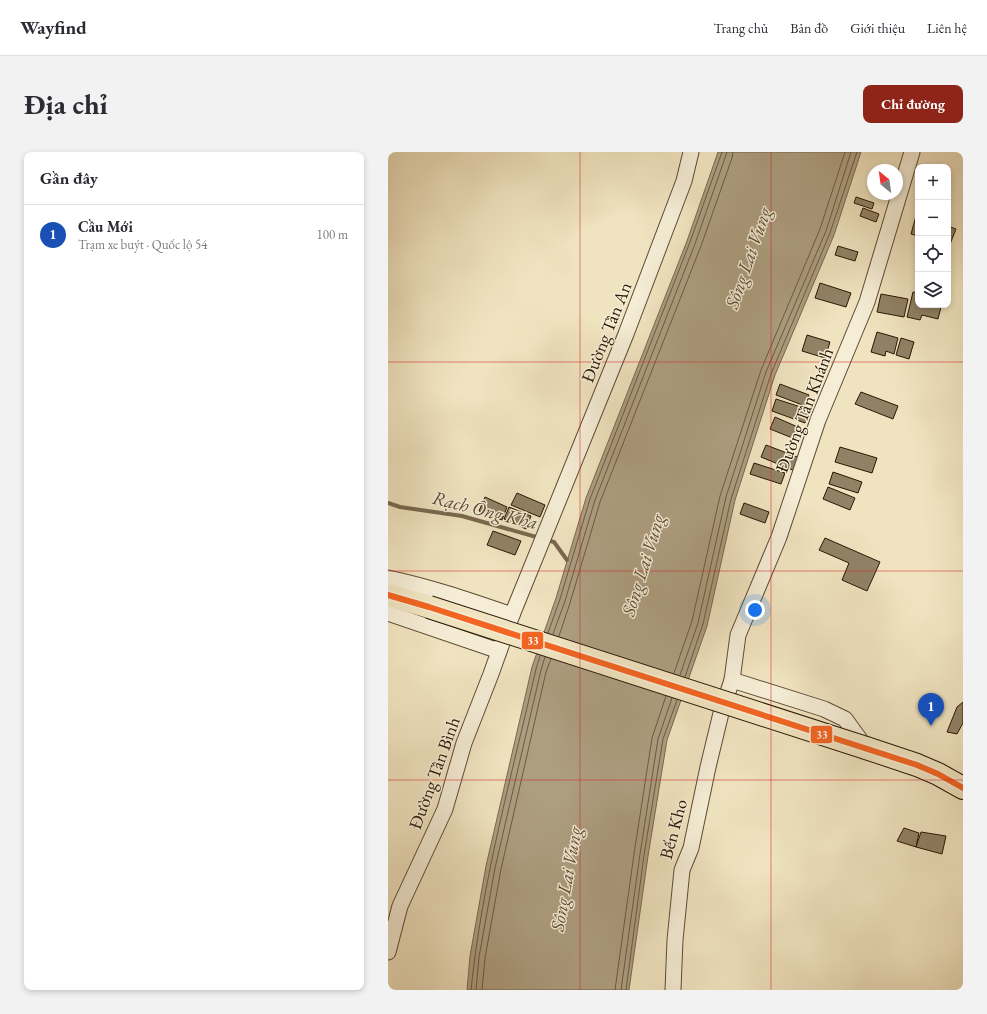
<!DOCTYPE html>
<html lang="vi">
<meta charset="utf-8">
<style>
:root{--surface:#fff;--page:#f2f2f3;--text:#2b2b33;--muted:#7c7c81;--line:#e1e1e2;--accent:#8f2418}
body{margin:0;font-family:"EB Garamond",serif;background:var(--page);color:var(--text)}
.controls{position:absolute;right:12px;top:12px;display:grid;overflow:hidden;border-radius:8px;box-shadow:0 2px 6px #0003}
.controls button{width:36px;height:36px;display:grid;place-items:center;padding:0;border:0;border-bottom:1px solid var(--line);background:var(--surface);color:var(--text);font:20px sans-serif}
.compass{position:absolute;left:479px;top:12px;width:36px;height:36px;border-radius:50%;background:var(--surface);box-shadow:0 2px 6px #0003;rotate:331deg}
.you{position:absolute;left:367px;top:458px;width:14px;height:14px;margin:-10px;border:3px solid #fff;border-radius:50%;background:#1a73e8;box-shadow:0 0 0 6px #1a73e833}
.badge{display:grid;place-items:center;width:26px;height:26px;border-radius:50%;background:var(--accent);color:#fff;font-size:13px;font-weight:700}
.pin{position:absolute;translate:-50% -33px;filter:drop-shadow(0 1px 2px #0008)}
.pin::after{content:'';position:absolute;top:21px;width:14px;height:12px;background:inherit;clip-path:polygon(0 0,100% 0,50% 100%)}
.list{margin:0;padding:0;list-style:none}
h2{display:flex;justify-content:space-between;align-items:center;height:52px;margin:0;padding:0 16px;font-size:17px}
h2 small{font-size:13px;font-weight:400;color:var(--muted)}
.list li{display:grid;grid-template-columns:26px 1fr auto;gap:12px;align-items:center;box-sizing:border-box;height:60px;padding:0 16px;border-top:1px solid var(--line)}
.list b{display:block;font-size:15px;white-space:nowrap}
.list p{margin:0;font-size:13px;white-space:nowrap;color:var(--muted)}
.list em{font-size:13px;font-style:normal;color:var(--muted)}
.icon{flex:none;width:22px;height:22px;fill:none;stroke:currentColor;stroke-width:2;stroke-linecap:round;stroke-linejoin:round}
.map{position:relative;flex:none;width:575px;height:838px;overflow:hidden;border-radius:8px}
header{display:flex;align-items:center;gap:24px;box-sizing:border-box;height:56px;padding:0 20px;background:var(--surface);border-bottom:1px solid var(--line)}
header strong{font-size:19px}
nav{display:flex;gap:22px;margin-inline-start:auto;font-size:14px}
.intro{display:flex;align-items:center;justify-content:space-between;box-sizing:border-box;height:96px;padding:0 24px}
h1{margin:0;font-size:28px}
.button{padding:10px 18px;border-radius:8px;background:var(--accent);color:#fff;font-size:14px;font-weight:700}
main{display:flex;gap:24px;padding:0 24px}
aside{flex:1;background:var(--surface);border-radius:8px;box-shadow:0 2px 6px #0003}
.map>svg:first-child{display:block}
.water{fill:#ad9e80;stroke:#79684f}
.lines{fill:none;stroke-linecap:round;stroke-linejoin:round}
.shore{stroke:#6c5a42;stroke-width:1}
.stream{stroke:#79684f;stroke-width:4}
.building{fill:#918266;stroke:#2a1705}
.minor-casing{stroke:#5c4a34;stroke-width:17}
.trunk-casing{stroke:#2a1705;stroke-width:24}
.minor{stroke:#f5edd6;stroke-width:15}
.trunk{stroke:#f0e4c0;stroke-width:22}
.trunk-bridge-casing{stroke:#2a1705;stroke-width:24;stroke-linecap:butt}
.trunk-bridge{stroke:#f0e4c0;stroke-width:22}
.bus-1-casing{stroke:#f5edd6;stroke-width:9}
.bus-1{stroke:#f26522;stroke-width:6}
.grid{fill:none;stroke:#d62828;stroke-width:1;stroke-opacity:0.55}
.labels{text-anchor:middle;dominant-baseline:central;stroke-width:3;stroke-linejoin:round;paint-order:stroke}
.street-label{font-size:18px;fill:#2a1705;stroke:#f5edd6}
.water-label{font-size:19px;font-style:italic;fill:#5e4d36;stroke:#f5edd6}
.line-badge{stroke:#f5edd6;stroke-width:1.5}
.badge-label{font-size:11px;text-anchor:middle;font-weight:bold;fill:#fff}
</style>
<header>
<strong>Wayfind</strong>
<nav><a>Trang chủ</a><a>Bản đồ</a><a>Giới thiệu</a><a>Liên hệ</a></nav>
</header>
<div class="intro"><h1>Địa chỉ</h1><a class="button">Chỉ đường</a></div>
<main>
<aside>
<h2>Gần đây<small></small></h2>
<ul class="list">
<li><span class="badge" style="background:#1a4fb4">1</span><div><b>Cầu Mới</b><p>Trạm xe buýt · Quốc lộ 54</p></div><em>100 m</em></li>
</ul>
</aside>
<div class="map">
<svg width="575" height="838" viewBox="0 0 575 838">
<rect width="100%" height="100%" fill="#f0e4c0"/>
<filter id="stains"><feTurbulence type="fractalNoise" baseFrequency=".005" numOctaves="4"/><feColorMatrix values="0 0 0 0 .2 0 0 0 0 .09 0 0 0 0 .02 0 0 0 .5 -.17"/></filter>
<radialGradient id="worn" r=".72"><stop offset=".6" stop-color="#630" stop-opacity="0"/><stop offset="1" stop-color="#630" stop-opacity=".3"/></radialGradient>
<polygon class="water" points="330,0 473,0 446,83 387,223 347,348 319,474 279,588 260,704 241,838 79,838 82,804 98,714 144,515 168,446 198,346 299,89"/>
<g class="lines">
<g class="shore">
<polyline points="160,481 172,447 202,347 302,90 334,0"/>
<polyline points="165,482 177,449 207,348 307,92 339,0"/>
<polyline points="171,484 182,451 212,350 313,94 344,6 345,0"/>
<polyline points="286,521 304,469 332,344 373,218 432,77 457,0"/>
<polyline points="292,523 310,471 338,345 378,220 438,79 463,0"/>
<polyline points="297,525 315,472 343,347 383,222 442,81 469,0"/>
<path d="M83,838C94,729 124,623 148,517L152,504"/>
<polyline points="88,838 91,805 107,716 153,518 157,505"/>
<polyline points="94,838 97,806 113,717 158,520 163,507"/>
<polyline points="227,838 246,702 264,586 278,544"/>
<polyline points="233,838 252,702 270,587 284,546"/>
<polyline points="238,838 256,703 275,587 289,548"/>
</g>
<polyline class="stream" points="0,351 12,355 74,364 166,390 179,408"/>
</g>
<g class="building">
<polygon points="468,45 486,51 484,57 466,51"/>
<polygon points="475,56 491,62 488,70 472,64"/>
<polygon points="528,64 530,65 530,84 523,82"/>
<polygon points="560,74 568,77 560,97"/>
<polygon points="450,94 470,100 467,109 447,103"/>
<polygon points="432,131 463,141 458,155 427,146"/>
<polygon points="525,140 530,141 530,153 545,153 553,155 550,167 534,163 532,168 519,165"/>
<polygon points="493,142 520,147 516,165 489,160"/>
<polygon points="489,180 510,186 506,202 498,199 497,204 483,200"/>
<polygon points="419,183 442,190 437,206 414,199"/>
<polygon points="513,186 526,190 521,207 508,203"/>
<polygon points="392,232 421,243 417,254 388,243"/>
<polygon points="473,240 510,254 505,267 467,252"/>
<polygon points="388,247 422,258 417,271 384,259"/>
<polygon points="387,265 412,276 407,287 382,277"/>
<polygon points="378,293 412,306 407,319 373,305"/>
<polygon points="452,295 489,306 484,321 447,310"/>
<polygon points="366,311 397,321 393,332 362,322"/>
<polygon points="445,320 474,330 470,341 441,332"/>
<polygon points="440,335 467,346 462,358 435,347"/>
<polygon points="129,341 157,353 152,365 123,353"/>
<polygon points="97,345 119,355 114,368 91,359"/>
<polygon points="356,351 381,360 377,371 352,362"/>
<polygon points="121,355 143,364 138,377 116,367"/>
<polygon points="105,379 133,389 127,403 99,393"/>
<polygon points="437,386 492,410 479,439 454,428 461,411 431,398"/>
<polygon points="575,550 575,571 569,582 559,580 569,555"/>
<polygon points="516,676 531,681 528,695 509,689"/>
<polygon points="533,680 558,684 554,702 528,695"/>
</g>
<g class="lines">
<defs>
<g id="minor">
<path d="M0,426C43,435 83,449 124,463"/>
<polyline points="0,461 111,499"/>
<polyline points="344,528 436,557 457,567 478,596"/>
<polyline points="0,800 12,754 57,657 76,591 103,522 124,463 238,182 296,29 303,0"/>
<polyline points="285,838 287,788 294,718 303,696 320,615 333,561 344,528 350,483 391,385 430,268 479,150 524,0"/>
</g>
<g id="trunk">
<polyline points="0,443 41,455"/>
<polyline points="478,596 529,613 550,622 575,636"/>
</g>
</defs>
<use href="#minor" class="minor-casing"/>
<use href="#trunk" class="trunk-casing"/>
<use href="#minor" class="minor"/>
<use href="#trunk" class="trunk"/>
<defs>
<polyline id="trunk-bridge" points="41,455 478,596"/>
</defs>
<use href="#trunk-bridge" class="trunk-bridge-casing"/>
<use href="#trunk-bridge" class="trunk-bridge"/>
<defs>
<polyline id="bus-1" points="0,443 41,455 529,613 550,622 575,636"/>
</defs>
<use href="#bus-1" class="bus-1-casing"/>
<use href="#bus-1" class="bus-1"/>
</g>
<path class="grid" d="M192,0V838M383,0V838M0,210H575M0,419H575M0,628H575"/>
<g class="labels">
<g class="street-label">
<text transform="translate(218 180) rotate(-68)">Đường Tân An</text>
<text transform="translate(416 258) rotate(-69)">Đường Tân Khánh</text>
<text transform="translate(46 621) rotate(-70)">Đường Tân Bình</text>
<text transform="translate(285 677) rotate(-75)">Bến Kho</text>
</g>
<g class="water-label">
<text transform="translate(360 106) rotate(-71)">Sông Lai Vung</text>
<text transform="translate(97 358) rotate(14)">Rạch Ông Kha</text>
<text transform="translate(255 413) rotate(-73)">Sông Lai Vung</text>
<text transform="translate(178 727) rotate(-80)">Sông Lai Vung</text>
</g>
</g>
<g class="line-badge">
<rect x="133" y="479" width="23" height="19" rx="4" fill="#f26522"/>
<rect x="422" y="573" width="23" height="19" rx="4" fill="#f26522"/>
</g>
<g class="badge-label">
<text x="145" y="492">33</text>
<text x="434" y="586">33</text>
</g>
<rect width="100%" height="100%" filter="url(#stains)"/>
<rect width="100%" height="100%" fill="url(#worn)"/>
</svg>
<div class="controls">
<button>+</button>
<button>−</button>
<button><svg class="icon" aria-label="locate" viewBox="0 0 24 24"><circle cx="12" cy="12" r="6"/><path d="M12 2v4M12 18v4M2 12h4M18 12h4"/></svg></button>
<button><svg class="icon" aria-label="layers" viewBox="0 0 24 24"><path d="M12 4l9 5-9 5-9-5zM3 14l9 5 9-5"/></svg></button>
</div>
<svg class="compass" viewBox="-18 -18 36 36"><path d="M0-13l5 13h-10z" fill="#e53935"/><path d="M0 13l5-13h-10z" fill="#7c7c81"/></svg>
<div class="you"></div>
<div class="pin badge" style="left:543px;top:574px;background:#1a4fb4">1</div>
</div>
</main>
